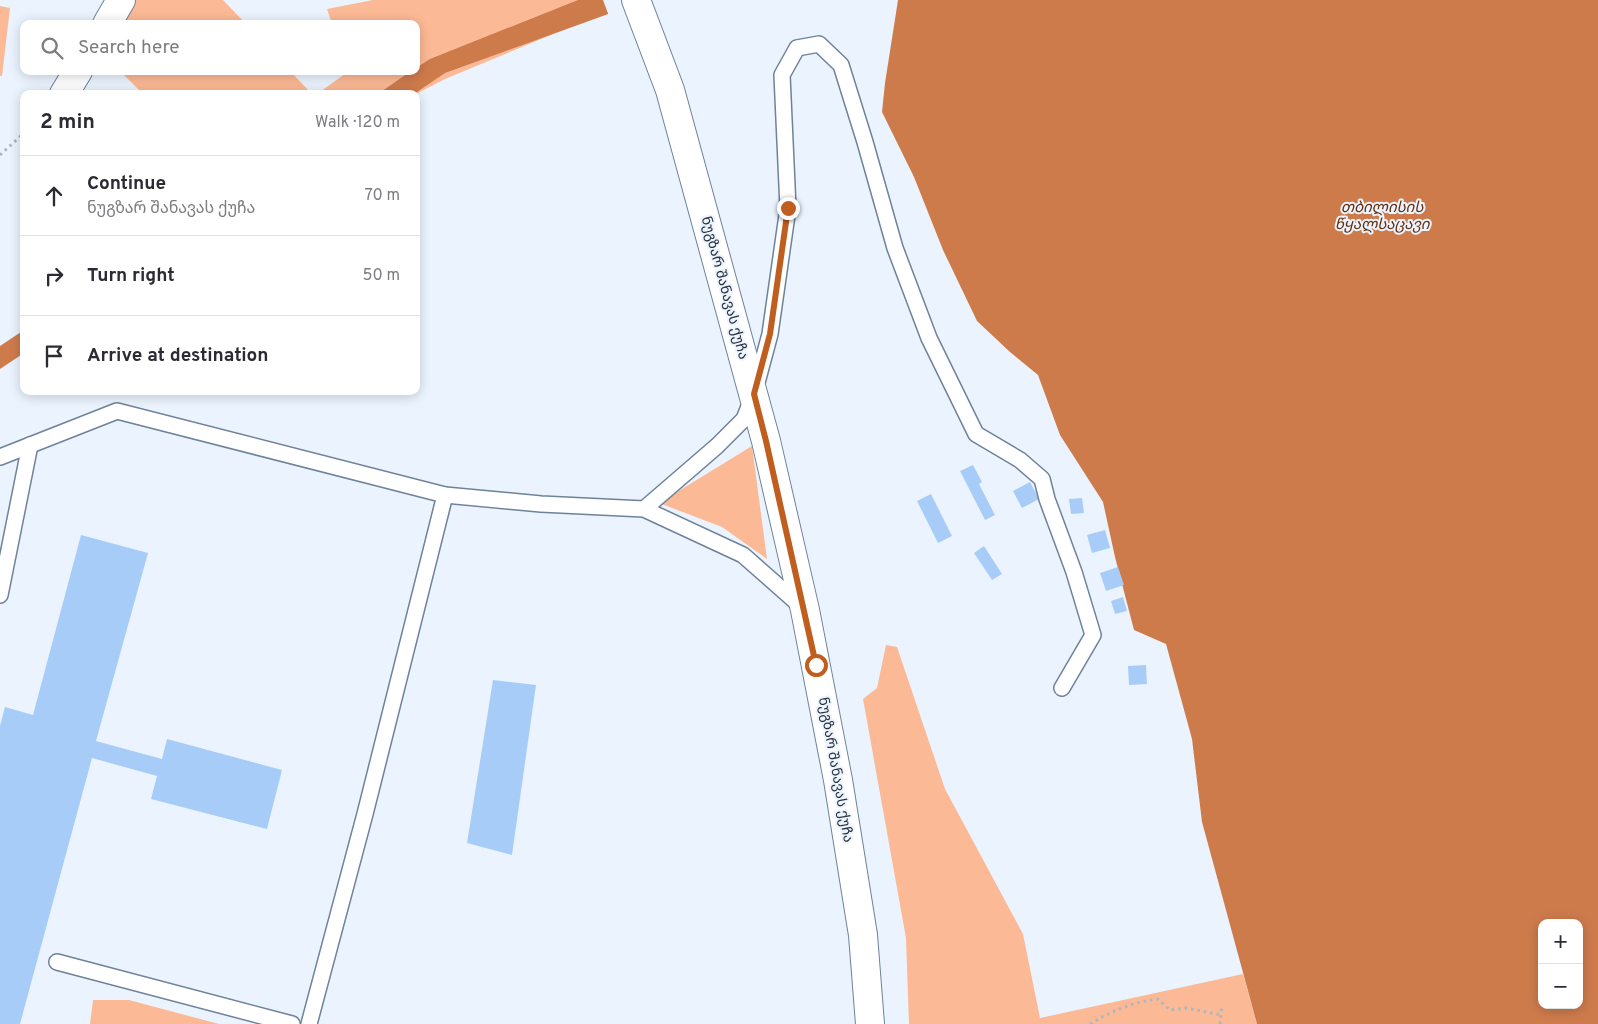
<!DOCTYPE html>
<meta charset="utf-8">
<style>
:root{--surface:#fff;--page:#f2f2f3;--text:#2b2b33;--muted:#7c7c81;--line:#e1e1e2}
body{margin:0;font-family:Overpass,"Noto Sans Georgian",sans-serif;background:var(--page);color:var(--text)}
.controls{position:absolute;right:15px;bottom:15px;display:grid;overflow:hidden;border-radius:10px;box-shadow:0 2px 12px #0003}
.controls button{width:45px;height:45px;display:grid;place-items:center;padding:0;border:0;border-bottom:1px solid var(--line);background:var(--surface);color:var(--text);font:25px sans-serif}
.stop{position:absolute;width:15px;height:15px;margin:-11px;border:4px solid #bf5e1e;border-radius:50%;background:#fff}
.stop.end{background:#bf5e1e;border-color:#fff;box-shadow:0 1px 5px #0008}
.list{margin:0;padding:0;list-style:none}
h2{display:flex;justify-content:space-between;align-items:center;height:65px;margin:0;padding:0 20px;font-size:21px}
h2 small{font-size:16px;font-weight:400;color:var(--muted)}
.list li{display:grid;grid-template-columns:32px 1fr auto;gap:15px;align-items:center;box-sizing:border-box;height:80px;padding:0 20px;border-top:1px solid var(--line)}
.list b{display:block;font-size:19px;white-space:nowrap}
.list p{margin:0;font-size:16px;white-space:nowrap;color:var(--muted)}
.list em{font-size:16px;font-style:normal;color:var(--muted)}
.icon{flex:none;width:28px;height:28px;fill:none;stroke:currentColor;stroke-width:2;stroke-linecap:round;stroke-linejoin:round}
.map{position:relative;flex:none;width:1598px;height:1024px;overflow:hidden}
.search{position:absolute;background:var(--surface);box-shadow:0 2px 12px #0003;left:20px;top:20px;width:400px;height:55px;display:flex;align-items:center;gap:12px;box-sizing:border-box;padding:0 18px;border-radius:10px;color:var(--muted);font-size:19px}
.panel{position:absolute;background:var(--surface);box-shadow:0 2px 12px #0003;left:20px;top:90px;width:400px;height:305px;border-radius:10px}
.map>svg:first-child{display:block}
.green{fill:#fcb995}
.water{fill:#ce7b4c;fill-rule:evenodd}
.pier{fill:#ebf4fe}
.building{fill:#a8ccf8}
.lines{fill:none;stroke-linecap:round;stroke-linejoin:round}
.lane-casing{stroke:#6e829a;stroke-width:18}
.street-casing{stroke:#6e829a;stroke-width:30}
.secondary-casing{stroke:#6e829a;stroke-width:30}
.path{stroke:#adb6c0;stroke-width:3;stroke-dasharray:2.5 4;stroke-linecap:butt}
.lane{stroke:#fff;stroke-width:15}
.street{stroke:#fff;stroke-width:28}
.secondary{stroke:#fff;stroke-width:28}
.route{stroke:#bf5e1e;stroke-width:6}
.labels{text-anchor:middle;dominant-baseline:central;stroke-width:4;stroke-linejoin:round;paint-order:stroke}
.street-label{font-size:14px;fill:#272f39;stroke:#ebf4fe}
.water-label{font-size:15px;font-style:italic;fill:#642e0a;stroke:#ebf4fe}
</style>
<div class="map">
<svg width="1598" height="1024" viewBox="0 0 1598 1024">
<rect width="100%" height="100%" fill="#ebf4fe"/>
<g class="green">
<polygon points="134,0 223,0 246,24 118,24"/>
<polygon points="373,0 610,0 613,9 445,79 416,94 317,94 349,71 416,71 416,24 332,24 327,9"/>
<polygon points="0,6 10,8 2,76 0,76"/>
<polygon points="120,71 290,71 312,94 143,94"/>
<polygon points="752,446 767,559 722,527 659,503"/>
<polygon points="886,645 897,647 945,789 1023,934 1040,1018 1243,974 1257,1024 909,1024 906,938 863,699 877,688"/>
<polygon points="93,1000 129,1000 219,1024 90,1024"/>
</g>
<g class="water">
<polygon points="578,0 647,0 445,73 414,94 378,94 411,71 416,71 416,68 430,59"/>
<path d="M898,0H1598V1024H1257L1202,822L1192,739L1166,644L1134,630L1115,557L1103,502L1060,435L1038,375L1010,352L977,321L943,250L914,177L882,112L885,83ZM1542,923H1579V1005H1542Z"/>
<polygon points="24,330 24,353 0,369 0,346"/>
</g>
<polygon class="pier" points="603,0 649,0 648,2 609,16"/>
<g class="building">
<polygon points="973,465 982,482 979,484 995,515 985,520 960,471"/>
<polygon points="1030,482 1039,499 1022,508 1013,491"/>
<polygon points="931,494 952,536 938,543 917,501"/>
<polygon points="1082,498 1084,513 1071,514 1069,499"/>
<polygon points="1105,530 1110,548 1092,553 1087,535"/>
<polygon points="81,535 148,553 96,741 162,759 167,739 282,770 267,829 151,799 157,776 92,758 20,1024 0,1024 0,726 5,707 33,715"/>
<polygon points="984,546 1002,574 992,580 974,553"/>
<polygon points="1118,567 1124,585 1106,591 1100,573"/>
<polygon points="1123,597 1127,611 1115,614 1111,601"/>
<polygon points="1146,665 1147,684 1129,685 1128,666"/>
<polygon points="493,680 536,685 512,855 467,843"/>
</g>
<g class="lines">
<defs>
<g id="lane">
<polyline points="0,457 117,411 445,495 541,504 644,509 743,555 802,607"/>
<polyline points="644,509 717,446 744,419 754,394 770,334 788,208 782,75 797,48 819,44 841,65 865,142 895,248 929,338 976,434 1020,460 1042,479 1047,499 1074,572 1093,635 1062,688"/>
<polyline points="0,595 30,445"/>
<polyline points="57,962 292,1024"/>
<polyline points="309,1024 365,814 445,495"/>
</g>
<g id="street">
<polyline points="107,24 121,0"/>
<polyline points="64,94 78,71"/>
</g>
<polyline id="secondary" points="636,0 670,90 766,441 805,610 838,780 863,935 870,1024"/>
</defs>
<use href="#lane" class="lane-casing"/>
<use href="#street" class="street-casing"/>
<use href="#secondary" class="secondary-casing"/>
<g class="path">
<polyline points="0,155 24,133"/>
<path d="M1090,1024C1111,1011 1133,1002 1158,999L1170,1010L1186,1008L1221,1015"/>
<polyline points="1220,1024 1222,1005"/>
</g>
<use href="#lane" class="lane"/>
<use href="#street" class="street"/>
<use href="#secondary" class="secondary"/>
</g>
<g class="lines">
<polyline class="route" points="788,208 770,334 754,394 766,441 816,665"/>
</g>
<g class="labels">
<g class="street-label">
<text transform="translate(724 288) rotate(75)">ნუგზარ შანავას ქუჩა</text>
<text transform="translate(835 770) rotate(80)">ნუგზარ შანავას ქუჩა</text>
</g>
<g class="water-label">
<text x="1382" y="208">თბილისის<tspan x="1382" dy="17">წყალსაცავი</tspan></text>
</g>
</g>
</svg>
<div class="controls">
<button>+</button>
<button>−</button>
</div>
<div class="stop" style="left:816px;top:665px"></div>
<div class="stop end" style="left:788px;top:208px"></div>
<div class="search"><svg class="icon" aria-label="search" viewBox="0 0 24 24"><circle cx="10" cy="10" r="6"/><path d="M15 15l6 6"/></svg>Search here</div>
<section class="panel">
<h2>2 min<small>Walk · 120 m</small></h2>
<ul class="list">
<li><svg class="icon" aria-label="ahead" viewBox="0 0 24 24"><path d="M12 20V5M6 11l6-6 6 6"/></svg><div><b>Continue</b><p>ნუგზარ შანავას ქუჩა</p></div><em>70 m</em></li>
<li><svg class="icon" aria-label="right" viewBox="0 0 24 24"><path d="M7 20v-9h11M14 6l5 5-5 5"/></svg><div><b>Turn right</b></div><em>50 m</em></li>
<li><svg class="icon" aria-label="arrive" viewBox="0 0 24 24"><path d="M6 21V4h12l-3 4 3 4H6"/></svg><div><b>Arrive at destination</b></div></li>
</ul>
</section>
</div>
